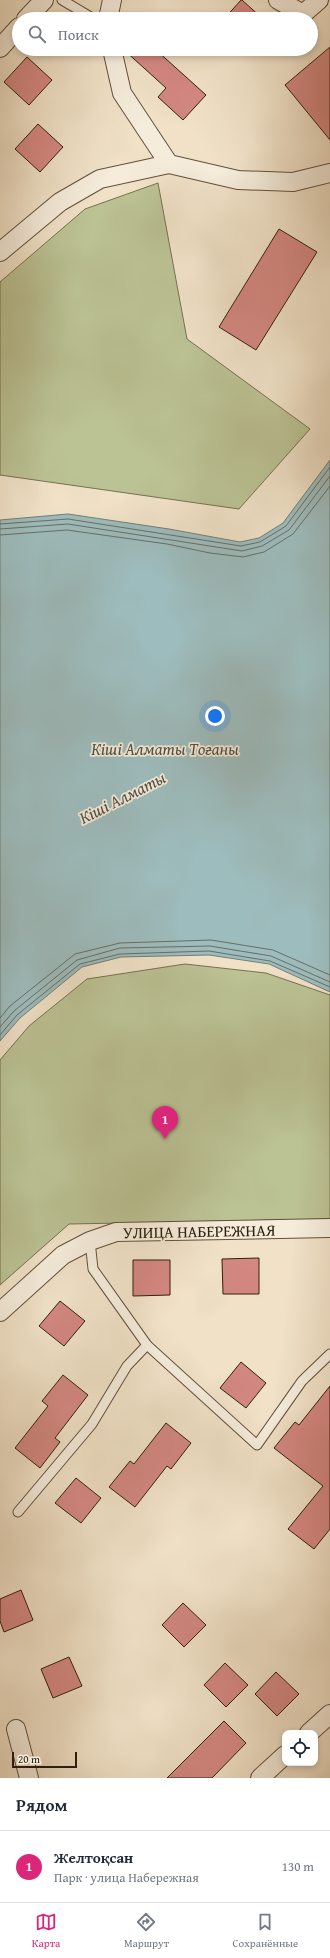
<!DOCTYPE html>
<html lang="ru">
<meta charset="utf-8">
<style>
:root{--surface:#fff;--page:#f6f6f7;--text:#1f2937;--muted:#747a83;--line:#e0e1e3;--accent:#db2777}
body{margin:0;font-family:"Gentium Book Plus",serif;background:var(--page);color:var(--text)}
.controls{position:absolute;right:12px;bottom:12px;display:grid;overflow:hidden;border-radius:8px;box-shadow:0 2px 6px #0003}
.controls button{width:36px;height:36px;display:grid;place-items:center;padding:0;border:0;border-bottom:1px solid var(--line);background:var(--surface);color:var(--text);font:20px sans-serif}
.scale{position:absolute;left:12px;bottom:10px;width:65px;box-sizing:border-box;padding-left:4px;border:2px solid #32200e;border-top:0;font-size:11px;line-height:14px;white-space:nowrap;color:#32200e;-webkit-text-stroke:3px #f5ecdb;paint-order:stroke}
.you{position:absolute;left:215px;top:716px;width:14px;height:14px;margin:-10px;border:3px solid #fff;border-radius:50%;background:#1a73e8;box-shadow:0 0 0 6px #1a73e833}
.badge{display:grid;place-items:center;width:26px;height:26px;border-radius:50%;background:var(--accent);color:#fff;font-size:13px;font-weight:700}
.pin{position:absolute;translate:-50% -33px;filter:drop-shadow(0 1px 2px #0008)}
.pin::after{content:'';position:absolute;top:21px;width:14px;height:12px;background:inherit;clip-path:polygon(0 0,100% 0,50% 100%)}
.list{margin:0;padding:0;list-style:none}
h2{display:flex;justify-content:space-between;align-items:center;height:52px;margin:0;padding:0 16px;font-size:17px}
h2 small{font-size:13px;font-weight:400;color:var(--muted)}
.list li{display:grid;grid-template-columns:26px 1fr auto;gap:12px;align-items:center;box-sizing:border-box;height:72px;padding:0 16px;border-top:1px solid var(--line)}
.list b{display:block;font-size:15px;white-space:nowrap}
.list p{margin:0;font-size:13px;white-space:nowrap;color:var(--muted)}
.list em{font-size:13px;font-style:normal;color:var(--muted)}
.icon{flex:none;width:22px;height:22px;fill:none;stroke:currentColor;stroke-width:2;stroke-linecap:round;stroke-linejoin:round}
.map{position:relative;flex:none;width:330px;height:1778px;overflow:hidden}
.search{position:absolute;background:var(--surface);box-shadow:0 2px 6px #0003;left:12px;right:12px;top:12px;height:44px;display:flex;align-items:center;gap:10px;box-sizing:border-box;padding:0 14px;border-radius:22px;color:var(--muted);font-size:15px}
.sheet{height:124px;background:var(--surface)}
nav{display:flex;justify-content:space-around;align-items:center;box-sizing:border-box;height:56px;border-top:1px solid var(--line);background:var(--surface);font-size:11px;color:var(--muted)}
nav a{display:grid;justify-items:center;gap:2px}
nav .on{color:var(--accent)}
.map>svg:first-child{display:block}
.green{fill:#bbc294;stroke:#767151}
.water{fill:#9dbcbd;stroke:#727e77}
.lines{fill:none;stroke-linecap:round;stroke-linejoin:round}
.shore{stroke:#686e66;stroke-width:1}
.building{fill:#d38781;stroke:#32200e}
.service-casing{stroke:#62503c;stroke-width:11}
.minor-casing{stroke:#62503c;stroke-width:20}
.service{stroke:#f5ecdb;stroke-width:9}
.minor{stroke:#f5ecdb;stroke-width:18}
.labels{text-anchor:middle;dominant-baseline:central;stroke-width:3.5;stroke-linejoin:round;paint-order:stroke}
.street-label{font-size:16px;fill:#32200e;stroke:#f5ecdb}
.water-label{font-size:17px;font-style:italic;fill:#524f43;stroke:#f5ecdb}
</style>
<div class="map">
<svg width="330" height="1778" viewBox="0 0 330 1778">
<rect width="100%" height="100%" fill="#f0e1c7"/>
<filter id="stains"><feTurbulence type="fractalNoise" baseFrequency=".005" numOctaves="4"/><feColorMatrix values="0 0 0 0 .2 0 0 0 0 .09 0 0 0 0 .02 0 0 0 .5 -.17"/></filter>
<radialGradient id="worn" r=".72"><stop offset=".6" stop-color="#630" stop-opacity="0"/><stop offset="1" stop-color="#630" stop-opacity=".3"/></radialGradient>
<g class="green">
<polygon points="158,183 187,339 310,429 239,509 0,475 0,282 85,209"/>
<polygon points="185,964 266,973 330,995 330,1219 69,1224 0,1285 0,1060 29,1026 87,979"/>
</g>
<polygon class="water" points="330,460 330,992 269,964 209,955 121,957 82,967 20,1018 0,1041 0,520 68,514 169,529 240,542 259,538 283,523"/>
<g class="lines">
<g class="shore">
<polyline points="0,524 68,519 241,546 260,542 286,526 330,467"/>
<polyline points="0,529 68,524 242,551 262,546 289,530 330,476"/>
<polyline points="0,535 67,530 167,544 210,553 243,557 264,552 293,534 330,486"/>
<polyline points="0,1018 10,1006 75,954 120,943 211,940 273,950 330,975"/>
<polyline points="0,1027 14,1011 77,960 120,948 210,946 271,956 330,982"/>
<polyline points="0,1035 17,1015 80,964 120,954 209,951 270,961 330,987"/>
</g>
</g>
<g class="building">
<polygon points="241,0 242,0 263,19 224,19"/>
<polygon points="330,47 330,140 285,85"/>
<polygon points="123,49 155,49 206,95 183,120 158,97 166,88"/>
<polygon points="27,57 52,80 29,105 4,82"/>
<polygon points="38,124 63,147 40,172 15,149"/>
<polygon points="279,229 317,252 256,350 219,327"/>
<polygon points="259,1258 259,1294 223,1294 222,1259"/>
<polygon points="133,1260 170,1260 170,1295 133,1296"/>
<polygon points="60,1301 85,1321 64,1346 39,1326"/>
<polygon points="241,1362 266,1383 246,1408 220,1388"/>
<polygon points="63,1375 88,1395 55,1438 60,1442 40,1468 15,1448 48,1406 42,1401"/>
<polygon points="330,1386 330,1529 314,1549 288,1529 323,1486 274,1448 295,1422 299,1425"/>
<polygon points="166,1423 191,1443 171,1469 167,1466 135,1507 109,1487 130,1461 134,1464"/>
<polygon points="76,1478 101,1498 81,1523 55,1503"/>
<polygon points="21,1590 33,1620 4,1632 0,1621 0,1599"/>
<polygon points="183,1603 206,1625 184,1647 162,1625"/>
<polygon points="69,1657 82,1686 53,1698 41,1669"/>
<polygon points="225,1663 248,1685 226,1707 204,1685"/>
<polygon points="276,1672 299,1694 277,1716 255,1694"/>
<polygon points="224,1721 246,1743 212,1778 167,1778"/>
</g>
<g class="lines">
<defs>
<g id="service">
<polyline points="62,0 94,19"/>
<polyline points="90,1241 93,1269 147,1345 257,1445 302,1381 330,1354"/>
<polyline points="18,1512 92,1424 127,1366 147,1345"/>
</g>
<g id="minor">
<polyline points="278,0 303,14 319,0"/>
<polyline points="26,19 44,0"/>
<polyline points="108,19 112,0"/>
<polyline points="0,48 19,27"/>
<polyline points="112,49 122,93 169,164 238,180 293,182 330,173"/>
<polyline points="0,252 60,202 100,179 169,164"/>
<polyline points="0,1312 63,1255 90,1241 116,1232 330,1228"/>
<polyline points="16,1729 29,1778"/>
<polyline points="309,1733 330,1714"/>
<polyline points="260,1778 285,1755"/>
</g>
</defs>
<use href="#service" class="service-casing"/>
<use href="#minor" class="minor-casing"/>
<use href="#service" class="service"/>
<use href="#minor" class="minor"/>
</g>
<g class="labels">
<g class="street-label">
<text transform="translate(199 1231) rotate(-1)">УЛИЦА НАБЕРЕЖНАЯ</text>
</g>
<g class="water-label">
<text x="165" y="748">Кіші Алматы Тоғаны</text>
<text transform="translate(122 797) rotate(-27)">Кіші Алматы</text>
</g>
</g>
<rect width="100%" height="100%" filter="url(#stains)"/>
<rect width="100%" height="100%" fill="url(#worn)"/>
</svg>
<div class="controls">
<button><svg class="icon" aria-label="locate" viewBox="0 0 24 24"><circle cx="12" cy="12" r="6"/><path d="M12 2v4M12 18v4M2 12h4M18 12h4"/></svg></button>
</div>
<div class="scale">20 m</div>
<div class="you"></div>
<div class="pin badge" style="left:165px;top:1139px">1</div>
<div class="search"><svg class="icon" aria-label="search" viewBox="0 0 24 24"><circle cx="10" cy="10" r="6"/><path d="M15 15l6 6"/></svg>Поиск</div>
</div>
<section class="sheet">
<h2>Рядом<small></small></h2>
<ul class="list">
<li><span class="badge">1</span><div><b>Желтоқсан</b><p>Парк · улица Набережная</p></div><em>130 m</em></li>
</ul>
</section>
<nav>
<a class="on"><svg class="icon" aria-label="map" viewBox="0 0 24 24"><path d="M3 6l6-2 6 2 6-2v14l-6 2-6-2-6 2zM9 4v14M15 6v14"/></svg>Карта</a>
<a><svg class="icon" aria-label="directions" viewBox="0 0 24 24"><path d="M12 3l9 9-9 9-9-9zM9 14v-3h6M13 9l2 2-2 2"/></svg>Маршрут</a>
<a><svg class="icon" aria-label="saved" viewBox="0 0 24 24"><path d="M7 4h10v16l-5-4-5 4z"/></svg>Сохранённые</a>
</nav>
